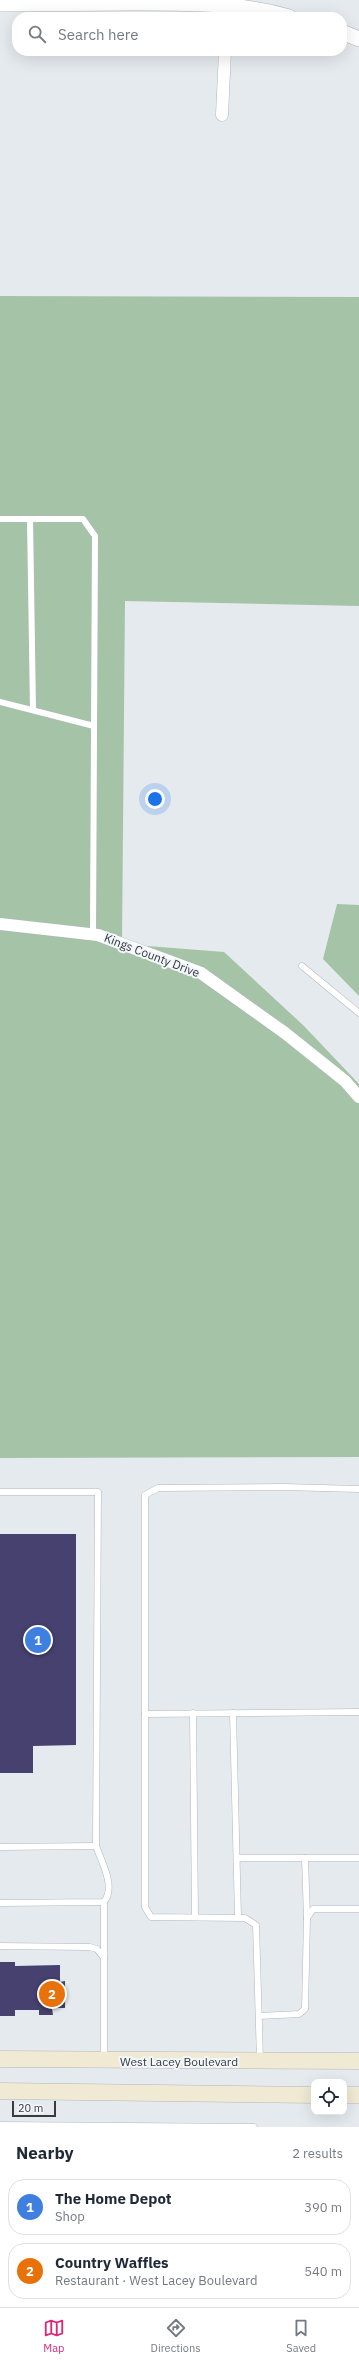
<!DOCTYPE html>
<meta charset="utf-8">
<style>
:root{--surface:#fff;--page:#f2f2f3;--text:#1f2937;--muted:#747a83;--line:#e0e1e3;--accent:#db2777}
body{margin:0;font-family:"IBM Plex Sans",sans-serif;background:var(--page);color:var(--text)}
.controls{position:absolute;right:12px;bottom:12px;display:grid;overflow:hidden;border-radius:8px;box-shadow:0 4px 16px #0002}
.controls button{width:36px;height:36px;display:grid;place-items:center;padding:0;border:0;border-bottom:1px solid var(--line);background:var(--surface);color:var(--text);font:20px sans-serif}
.scale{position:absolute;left:12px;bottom:10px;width:44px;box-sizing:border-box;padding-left:4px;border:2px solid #393b3d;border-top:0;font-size:11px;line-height:14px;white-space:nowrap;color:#393b3d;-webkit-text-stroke:3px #f2f7fc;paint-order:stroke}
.you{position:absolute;left:155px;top:799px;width:14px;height:14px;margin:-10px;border:3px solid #fff;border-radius:50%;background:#1a73e8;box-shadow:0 0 0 6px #1a73e833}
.badge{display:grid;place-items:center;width:26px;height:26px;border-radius:50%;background:var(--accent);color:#fff;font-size:13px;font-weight:700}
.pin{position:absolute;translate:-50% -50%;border:2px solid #fff;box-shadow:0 1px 4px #0006}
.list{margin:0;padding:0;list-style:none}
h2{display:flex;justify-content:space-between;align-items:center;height:52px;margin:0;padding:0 16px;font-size:17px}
h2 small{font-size:13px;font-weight:400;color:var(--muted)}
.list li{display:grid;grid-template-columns:26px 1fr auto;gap:12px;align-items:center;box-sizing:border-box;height:56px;margin:0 8px 8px;padding:0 8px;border:1px solid var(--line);border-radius:16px}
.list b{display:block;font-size:15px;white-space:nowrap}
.list p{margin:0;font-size:13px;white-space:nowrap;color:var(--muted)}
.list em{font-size:13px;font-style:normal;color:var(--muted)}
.icon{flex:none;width:22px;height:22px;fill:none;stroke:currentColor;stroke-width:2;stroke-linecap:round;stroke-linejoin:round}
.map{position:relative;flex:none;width:359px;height:2127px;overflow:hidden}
.search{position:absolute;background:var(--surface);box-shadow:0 4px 16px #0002;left:12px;right:12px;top:12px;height:44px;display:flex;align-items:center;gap:10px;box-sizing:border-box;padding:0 14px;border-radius:16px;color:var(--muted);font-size:15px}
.sheet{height:180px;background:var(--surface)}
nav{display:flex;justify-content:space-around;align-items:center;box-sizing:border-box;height:56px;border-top:1px solid var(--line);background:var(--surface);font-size:11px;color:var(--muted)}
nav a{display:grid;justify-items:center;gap:2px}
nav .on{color:var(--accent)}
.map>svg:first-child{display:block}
.green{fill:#a5c4a7}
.building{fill:#47416f}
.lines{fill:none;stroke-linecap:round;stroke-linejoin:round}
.service-casing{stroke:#b3b7bb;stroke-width:7}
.minor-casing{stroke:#b3b7bb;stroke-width:13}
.tertiary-casing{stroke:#b3b7bb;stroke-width:16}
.secondary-casing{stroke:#b3b7bb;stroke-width:17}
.service{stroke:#fff;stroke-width:6}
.minor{stroke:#fff;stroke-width:12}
.tertiary{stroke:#fff;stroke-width:15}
.secondary{stroke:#f0ead4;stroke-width:16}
.labels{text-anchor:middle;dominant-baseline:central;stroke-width:4;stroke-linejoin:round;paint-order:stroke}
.street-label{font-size:12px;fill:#393b3d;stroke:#f2f7fc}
</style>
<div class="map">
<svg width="359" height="2127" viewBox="0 0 359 2127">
<rect width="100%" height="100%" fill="#e5eaee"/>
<g class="green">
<polygon points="0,296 359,297 359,606 125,601 122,944 224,952 304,1026 359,1084 359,1457 0,1458"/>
<polygon points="337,904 359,905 359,996 323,959"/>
</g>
<g class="building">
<polygon points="0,1534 76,1534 76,1745 33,1746 33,1773 0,1773"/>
<polygon points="0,1962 15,1962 15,1966 60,1965 60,1982 65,1981 65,2008 52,2008 53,2015 39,2015 39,2010 15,2010 15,2016 0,2016"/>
</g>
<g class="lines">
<defs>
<g id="service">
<polyline points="0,519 83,519 95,536 93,934"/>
<polyline points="30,519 33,710"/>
<polyline points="0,702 94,726"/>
<polyline points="302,966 359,1013"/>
<path d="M0,1492H98L96,1846C102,1863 116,1887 104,1902L0,1903"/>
<polyline points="193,1713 195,1917"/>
<polyline points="233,1713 238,1917"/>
<polyline points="145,1714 359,1712"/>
<polyline points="0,1847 96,1846"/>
<polyline points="237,1858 359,1858"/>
<polyline points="305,1858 307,1918"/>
<polyline points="104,1902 104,1958"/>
<polyline points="0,1946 90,1947 97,1949 104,1958 104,2059"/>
<polyline points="259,2016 299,2014 305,2009 307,1918 313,1909 359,1909"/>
<polyline points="260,2060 256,1925 245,1918 151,1917 145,1907 145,1495 158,1488 284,1487 359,1489"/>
<polyline points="0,2125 254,2127"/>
</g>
<g id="minor">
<polyline points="222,115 225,51"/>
<polyline points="0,924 98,935 201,973 285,1033 345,1081 359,1097"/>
</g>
<g id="tertiary">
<path d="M0,4C44,4 88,3 131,3C185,3 237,2 289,17"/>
<polyline points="342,32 359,39"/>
</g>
<g id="secondary">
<polyline points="0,2059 359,2061"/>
<polyline points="0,2091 314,2095"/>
<polyline points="344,2095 359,2095"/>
</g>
</defs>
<use href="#service" class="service-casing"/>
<use href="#minor" class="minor-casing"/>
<use href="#tertiary" class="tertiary-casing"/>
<use href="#secondary" class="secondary-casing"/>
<use href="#service" class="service"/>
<use href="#minor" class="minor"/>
<use href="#tertiary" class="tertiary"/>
<use href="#secondary" class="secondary"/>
</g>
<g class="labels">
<g class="street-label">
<text transform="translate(152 955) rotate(21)">Kings County Drive</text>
<text x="179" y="2061">West Lacey Boulevard</text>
</g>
</g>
</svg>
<div class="controls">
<button><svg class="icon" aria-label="locate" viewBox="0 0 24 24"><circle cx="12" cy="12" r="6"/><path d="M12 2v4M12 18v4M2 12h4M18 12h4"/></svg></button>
</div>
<div class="scale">20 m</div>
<div class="you"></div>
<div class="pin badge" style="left:38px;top:1640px;background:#3f7fe0">1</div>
<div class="pin badge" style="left:52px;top:1994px;background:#e8710a">2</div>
<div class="search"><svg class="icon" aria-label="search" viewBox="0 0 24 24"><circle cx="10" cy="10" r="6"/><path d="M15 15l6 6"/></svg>Search here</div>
</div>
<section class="sheet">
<h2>Nearby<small>2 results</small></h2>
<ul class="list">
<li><span class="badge" style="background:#3f7fe0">1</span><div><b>The Home Depot</b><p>Shop</p></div><em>390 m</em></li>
<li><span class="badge" style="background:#e8710a">2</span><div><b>Country Waffles</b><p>Restaurant · West Lacey Boulevard</p></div><em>540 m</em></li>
</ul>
</section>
<nav>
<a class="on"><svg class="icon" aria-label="map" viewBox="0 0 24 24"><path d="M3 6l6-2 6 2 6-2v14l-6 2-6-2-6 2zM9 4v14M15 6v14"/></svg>Map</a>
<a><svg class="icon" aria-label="directions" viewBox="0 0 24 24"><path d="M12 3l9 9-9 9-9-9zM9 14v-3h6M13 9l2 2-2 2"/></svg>Directions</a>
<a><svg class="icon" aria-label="saved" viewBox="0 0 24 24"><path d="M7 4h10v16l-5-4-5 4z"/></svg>Saved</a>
</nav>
